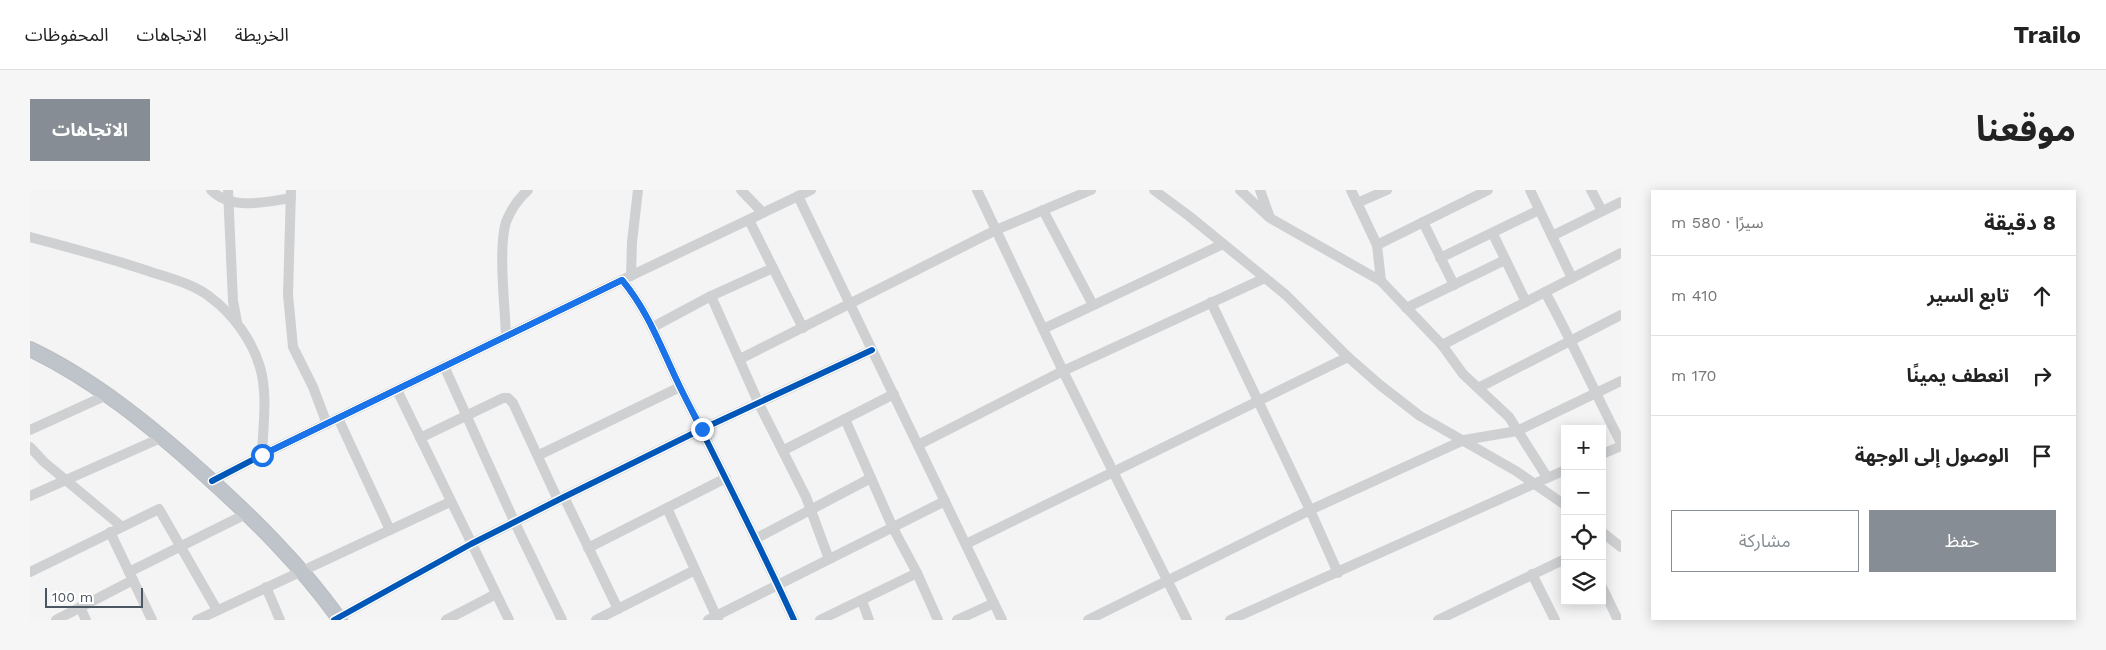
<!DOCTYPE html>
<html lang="ar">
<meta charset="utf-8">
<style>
:root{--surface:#fff;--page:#f6f6f6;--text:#222;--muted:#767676;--line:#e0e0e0;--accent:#868d94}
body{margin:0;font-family:"Work Sans","Noto Sans Arabic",sans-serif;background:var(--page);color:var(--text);direction:rtl}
.controls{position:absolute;right:15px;bottom:15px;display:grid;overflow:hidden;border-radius:0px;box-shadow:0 2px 12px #0003}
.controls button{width:45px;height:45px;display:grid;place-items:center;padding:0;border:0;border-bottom:1px solid var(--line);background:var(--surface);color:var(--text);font:25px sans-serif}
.scale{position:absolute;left:15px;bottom:12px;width:98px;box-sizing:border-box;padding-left:5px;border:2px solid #4a5661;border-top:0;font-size:14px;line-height:18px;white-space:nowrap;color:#4a5661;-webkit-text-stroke:4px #fff;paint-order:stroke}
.stop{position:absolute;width:15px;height:15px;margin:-11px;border:4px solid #1a73e8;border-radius:50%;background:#fff}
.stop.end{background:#1a73e8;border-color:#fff;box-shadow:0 1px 5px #0008}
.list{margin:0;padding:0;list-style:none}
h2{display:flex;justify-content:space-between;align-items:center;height:65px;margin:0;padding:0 20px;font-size:21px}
h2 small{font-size:16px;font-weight:400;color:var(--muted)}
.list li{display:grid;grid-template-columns:32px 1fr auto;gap:15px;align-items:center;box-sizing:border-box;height:80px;padding:0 20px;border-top:1px solid var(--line)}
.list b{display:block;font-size:19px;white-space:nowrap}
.list em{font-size:16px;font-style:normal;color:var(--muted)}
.actions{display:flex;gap:10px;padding:15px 20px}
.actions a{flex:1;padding:11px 0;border:1px solid var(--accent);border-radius:0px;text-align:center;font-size:18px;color:var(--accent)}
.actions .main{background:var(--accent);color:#fff}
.icon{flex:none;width:28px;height:28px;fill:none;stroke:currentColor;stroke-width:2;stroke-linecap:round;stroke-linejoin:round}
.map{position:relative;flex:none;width:1591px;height:430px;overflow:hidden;direction:ltr;border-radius:0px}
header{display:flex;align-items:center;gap:30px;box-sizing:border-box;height:70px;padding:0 25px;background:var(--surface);border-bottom:1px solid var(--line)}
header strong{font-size:24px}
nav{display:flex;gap:28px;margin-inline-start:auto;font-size:18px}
.intro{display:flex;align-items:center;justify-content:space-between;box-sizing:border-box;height:120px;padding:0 30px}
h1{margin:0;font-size:35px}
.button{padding:12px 22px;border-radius:0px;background:var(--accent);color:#fff;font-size:18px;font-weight:700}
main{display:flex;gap:30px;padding:0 30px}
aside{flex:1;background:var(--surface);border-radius:0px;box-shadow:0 2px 12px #0003}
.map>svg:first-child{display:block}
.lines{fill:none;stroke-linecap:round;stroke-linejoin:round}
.highway-casing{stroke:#b9bec3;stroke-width:16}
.minor{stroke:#ced0d2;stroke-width:10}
.highway{stroke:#bec4c9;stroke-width:14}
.cycleway-casing{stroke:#fff;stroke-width:9}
.cycleway{stroke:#0057b8;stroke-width:6}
.route{stroke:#1a73e8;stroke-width:6}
</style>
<header>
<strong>Trailo</strong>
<nav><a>الخريطة</a><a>الاتجاهات</a><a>المحفوظات</a></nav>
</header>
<div class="intro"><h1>موقعنا</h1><a class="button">الاتجاهات</a></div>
<main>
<aside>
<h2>8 دقيقة<small>سيرًا · 580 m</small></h2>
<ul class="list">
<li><svg class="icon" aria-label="ahead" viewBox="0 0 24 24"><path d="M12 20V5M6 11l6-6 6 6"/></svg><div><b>تابع السير</b></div><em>410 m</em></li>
<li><svg class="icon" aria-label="right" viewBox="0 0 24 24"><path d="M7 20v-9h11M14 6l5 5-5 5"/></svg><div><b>انعطف يمينًا</b></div><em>170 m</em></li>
<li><svg class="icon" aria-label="arrive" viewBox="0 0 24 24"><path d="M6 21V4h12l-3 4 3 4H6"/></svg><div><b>الوصول إلى الوجهة</b></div></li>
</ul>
<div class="actions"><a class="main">حفظ</a><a>مشاركة</a></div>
</aside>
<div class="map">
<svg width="1591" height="430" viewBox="0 0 1591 430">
<rect width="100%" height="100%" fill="#f4f4f4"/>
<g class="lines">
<defs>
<path id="highway" d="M0,159C63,189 121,236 173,283C223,328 271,375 310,430"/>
</defs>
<use href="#highway" class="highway-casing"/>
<g class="minor">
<path d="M181,0C202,21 235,12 261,8"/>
<polyline points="198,0 203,111 207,132"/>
<polyline points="261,0 258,105 263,157 283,197 297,234"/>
<polyline points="711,0 733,23"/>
<polyline points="947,0 1033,181 1157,430"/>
<polyline points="1124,0 1159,26 1256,105 1318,167 1350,195 1390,226 1486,281 1535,315"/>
<polyline points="1210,0 1240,28 1351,91"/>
<polyline points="1230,0 1239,25"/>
<polyline points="1321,0 1347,55"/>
<polyline points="1458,0 1347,55 1351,91 1412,155 1433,184 1479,227 1517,287"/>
<polyline points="1500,0 1542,88"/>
<polyline points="1561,0 1572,21"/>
<polyline points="768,6 972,430"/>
<polyline points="1327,13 1357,0"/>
<polyline points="1013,20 1063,115"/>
<polyline points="719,30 773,138"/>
<polyline points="1393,32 1424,95"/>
<polyline points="1463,44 1496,112"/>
<polyline points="1522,46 1591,12"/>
<path d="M0,47C42,58 83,69 124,83C143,89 165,95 180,107C203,124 222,150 230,177C238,204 233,237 232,265"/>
<polyline points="1410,68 1509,20"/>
<polyline points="601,86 602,52 608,0"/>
<polyline points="592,90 781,0"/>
<path d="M1515,102C1542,151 1565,203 1591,253"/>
<polyline points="681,106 729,214 776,307 799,369"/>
<polyline points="1181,112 1280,320 1308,383"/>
<polyline points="1376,118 1475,70"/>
<polyline points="623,137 681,106 743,78"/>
<polyline points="1013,139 1193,54"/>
<path d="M476,146C475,117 468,58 476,32C481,19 488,9 498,0"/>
<polyline points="1412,155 1591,63"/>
<polyline points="710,169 966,40 1061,0"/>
<polyline points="414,176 485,333 532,430"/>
<polyline points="1448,198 1591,125"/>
<polyline points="367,200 479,430"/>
<polyline points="308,228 360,340"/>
<polyline points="815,229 863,338 887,383 908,430"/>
<polyline points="0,240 77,205"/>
<polyline points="390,248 473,208 478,208 483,213 528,310"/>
<polyline points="888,255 1033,181 1235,88"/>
<polyline points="0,257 14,272 91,336"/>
<polyline points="754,260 864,204"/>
<polyline points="1572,264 1591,256"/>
<polyline points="509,265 650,197"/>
<path d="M182,291L232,265L592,90C619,122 632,161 650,197C688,274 728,351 764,430"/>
<polyline points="0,306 133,247"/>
<polyline points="534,307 588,419"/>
<polyline points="637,318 688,430"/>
<polyline points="80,342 122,430"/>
<polyline points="1572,342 1591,357"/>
<polyline points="725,349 841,288"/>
<polyline points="936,354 1318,167"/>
<polyline points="558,358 696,288"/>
<polyline points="0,382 129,319 187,420"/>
<polyline points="99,382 218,323"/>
<polyline points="1502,384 1525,430"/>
<polyline points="236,397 250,430"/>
<polyline points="1572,397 1588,430"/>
<polyline points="832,411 839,430"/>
<polyline points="50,417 56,430"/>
<polyline points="26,430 103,390"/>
<polyline points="167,430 420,312"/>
<polyline points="304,430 441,354 534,307 672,239 842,160"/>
<polyline points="416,430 466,404"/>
<polyline points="566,430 665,380"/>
<polyline points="678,430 915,311"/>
<polyline points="790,430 887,383"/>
<polyline points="927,430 964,413"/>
<polyline points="1058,430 1280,320 1434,250 1487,241 1591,191"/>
<polyline points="1200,430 1535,280"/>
<polyline points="1408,430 1535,369"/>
</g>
<use href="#highway" class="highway"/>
<defs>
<g id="cycleway">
<path d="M182,291L232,265L592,90C619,122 632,161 650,197C688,274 728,351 764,430"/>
<polyline points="304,430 441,354 534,307 672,239 842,160"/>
</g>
</defs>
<use href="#cycleway" class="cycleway-casing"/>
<use href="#cycleway" class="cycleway"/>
</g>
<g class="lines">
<path class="route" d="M232,265L592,90C618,121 632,159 649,195C656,210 664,224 672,239"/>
</g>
</svg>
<div class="controls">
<button>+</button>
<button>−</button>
<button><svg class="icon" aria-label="locate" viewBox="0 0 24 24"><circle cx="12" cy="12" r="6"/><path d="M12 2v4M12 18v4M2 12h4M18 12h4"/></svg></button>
<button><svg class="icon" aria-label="layers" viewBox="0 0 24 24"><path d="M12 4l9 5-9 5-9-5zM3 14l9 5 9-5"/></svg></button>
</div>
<div class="scale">100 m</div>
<div class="stop" style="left:232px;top:265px"></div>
<div class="stop end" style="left:672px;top:239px"></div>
</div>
</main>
